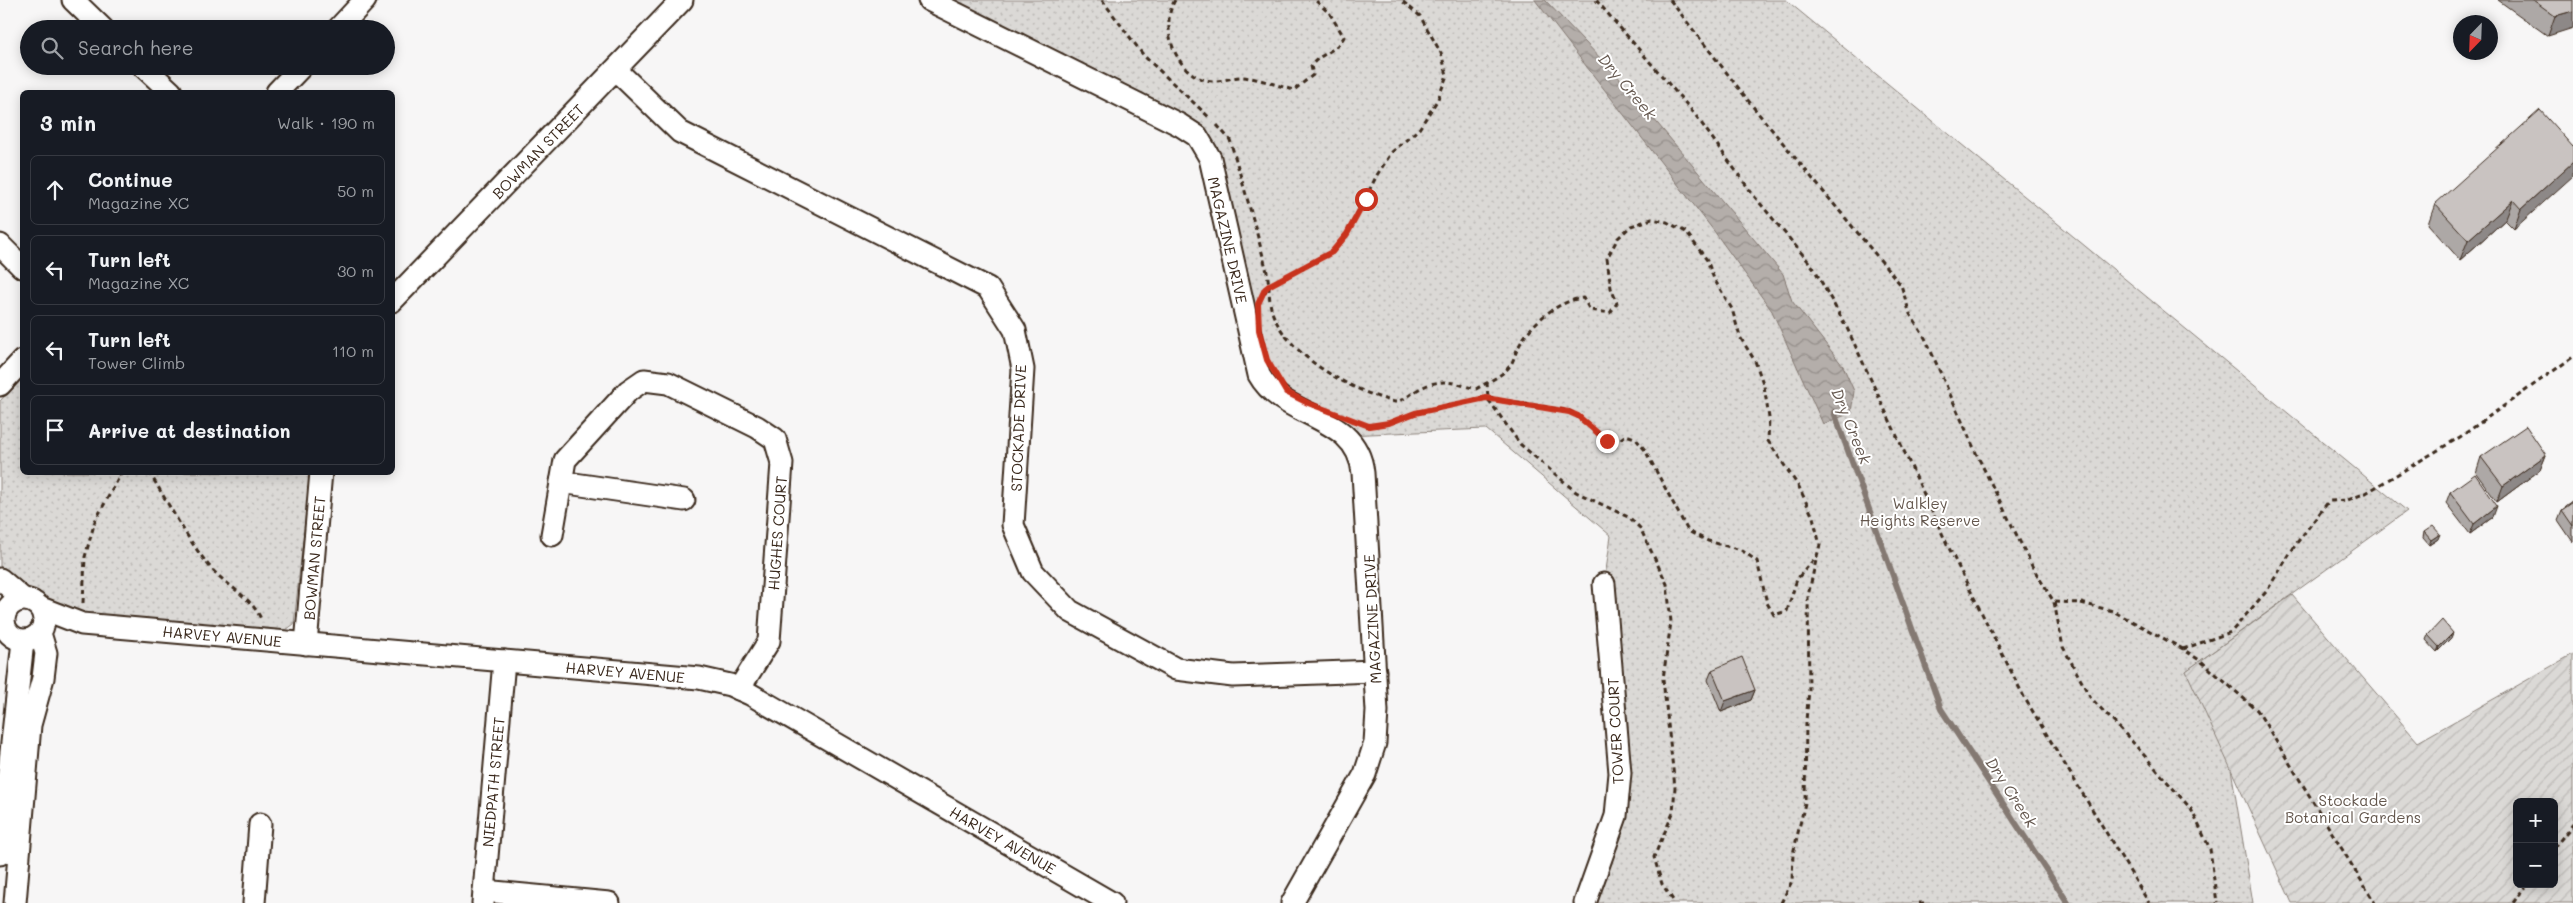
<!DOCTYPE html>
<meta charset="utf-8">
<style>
:root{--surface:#171b24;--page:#242831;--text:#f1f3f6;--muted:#9ea1a6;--line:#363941}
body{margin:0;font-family:Mali,sans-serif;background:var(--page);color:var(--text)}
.controls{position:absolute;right:15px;bottom:15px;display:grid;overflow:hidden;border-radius:8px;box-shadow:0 2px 12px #0003}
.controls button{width:45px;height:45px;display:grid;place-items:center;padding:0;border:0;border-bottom:1px solid var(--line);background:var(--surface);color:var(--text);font:25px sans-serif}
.compass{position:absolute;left:2453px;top:15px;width:45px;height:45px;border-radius:50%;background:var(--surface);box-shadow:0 2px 12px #0003;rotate:203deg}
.stop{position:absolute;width:15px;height:15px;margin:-11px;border:4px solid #c8321e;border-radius:50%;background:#fff}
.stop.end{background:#c8321e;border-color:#fff;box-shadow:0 1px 5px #0008}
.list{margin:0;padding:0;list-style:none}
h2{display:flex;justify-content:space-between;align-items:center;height:65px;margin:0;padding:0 20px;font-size:21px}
h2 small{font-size:16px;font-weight:400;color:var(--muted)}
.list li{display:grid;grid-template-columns:32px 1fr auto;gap:15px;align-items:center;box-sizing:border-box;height:70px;margin:0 10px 10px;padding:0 10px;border:1px solid var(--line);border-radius:8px}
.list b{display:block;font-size:19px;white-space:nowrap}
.list p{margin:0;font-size:16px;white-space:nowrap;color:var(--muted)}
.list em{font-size:16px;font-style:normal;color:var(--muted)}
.icon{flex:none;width:28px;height:28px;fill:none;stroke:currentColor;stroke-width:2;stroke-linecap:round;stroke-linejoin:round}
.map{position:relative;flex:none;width:2573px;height:903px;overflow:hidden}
.search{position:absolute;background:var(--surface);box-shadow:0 2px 12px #0003;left:20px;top:20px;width:375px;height:55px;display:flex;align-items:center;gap:12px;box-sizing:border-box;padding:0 18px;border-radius:28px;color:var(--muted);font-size:19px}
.panel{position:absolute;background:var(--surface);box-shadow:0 2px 12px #0003;left:20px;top:90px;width:375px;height:385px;border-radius:8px}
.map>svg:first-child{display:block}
.park{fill:url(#park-dots);stroke:#8b827a}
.garden{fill:url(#garden-furrows);stroke:#8b827a;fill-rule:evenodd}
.water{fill:url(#water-waves);stroke:#847972}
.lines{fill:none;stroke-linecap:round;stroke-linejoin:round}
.stream{stroke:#847972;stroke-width:6}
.minor-casing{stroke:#3b2a1e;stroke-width:25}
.path{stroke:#3b2a1e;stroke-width:3;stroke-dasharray:5 4;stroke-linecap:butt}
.minor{stroke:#fff;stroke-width:21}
.wall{fill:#ada8a6;stroke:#3b2a1e}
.shaded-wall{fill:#8d8887;stroke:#3b2a1e}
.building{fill:#c9c3c1;stroke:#3b2a1e}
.route{stroke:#c8321e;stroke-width:6}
.labels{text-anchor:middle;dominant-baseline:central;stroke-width:4;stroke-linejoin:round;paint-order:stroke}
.street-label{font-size:15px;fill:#3b2a1e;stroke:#fff}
.park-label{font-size:15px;fill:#63564c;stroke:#fff}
.water-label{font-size:16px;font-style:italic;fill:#65584f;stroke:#fff}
</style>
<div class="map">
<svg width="2573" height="903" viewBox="0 0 2573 903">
<defs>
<pattern id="park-dots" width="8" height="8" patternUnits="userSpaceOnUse" patternTransform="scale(1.25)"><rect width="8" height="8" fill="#dbd9d6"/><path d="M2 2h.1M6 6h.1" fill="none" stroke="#bdbab7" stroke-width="1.8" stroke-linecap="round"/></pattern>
<pattern id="garden-furrows" width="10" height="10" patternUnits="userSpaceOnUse" patternTransform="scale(1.25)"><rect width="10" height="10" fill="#dbd9d6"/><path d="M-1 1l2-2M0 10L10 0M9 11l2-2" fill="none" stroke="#bdbab7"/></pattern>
<pattern id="water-waves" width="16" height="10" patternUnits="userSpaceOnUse" patternTransform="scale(1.25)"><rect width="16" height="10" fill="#b4aeaa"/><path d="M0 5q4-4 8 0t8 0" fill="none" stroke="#948e8a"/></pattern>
</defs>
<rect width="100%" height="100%" fill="#f7f6f6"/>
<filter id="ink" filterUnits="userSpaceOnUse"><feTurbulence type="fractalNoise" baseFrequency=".02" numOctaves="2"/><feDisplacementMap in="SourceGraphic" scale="10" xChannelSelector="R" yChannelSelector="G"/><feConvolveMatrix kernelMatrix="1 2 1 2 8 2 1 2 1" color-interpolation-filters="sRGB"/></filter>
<g filter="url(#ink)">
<g class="park">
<polygon points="931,0 1786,0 2407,511 2186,671 2229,757 2253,903 1579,903 1620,773 1604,584 1611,536 1486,429 1346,435 1264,384 1203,144"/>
<polygon points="22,377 22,472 310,473 294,624 278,636 83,618 44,602 0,566 0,401"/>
</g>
<path class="garden" d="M2292,595L2418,742L2573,654V903H2292L2186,671ZM2517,802H2554V884H2517Z"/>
<polygon class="water" points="1535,0 1545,0 1623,82 1783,274 1792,301 1843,366 1854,391 1851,413 1823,424 1772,311 1714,231"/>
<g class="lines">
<polyline class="stream" points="1834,412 1941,709 2068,903"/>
<defs>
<g id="minor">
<polyline points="73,0 103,29"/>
<path d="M929,0L1180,125L1197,136L1210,158L1259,375C1284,420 1357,413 1363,473L1377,711L1375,743L1365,774L1292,903"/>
<polyline points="338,29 365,0"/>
<polyline points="143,66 171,92"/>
<polyline points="616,70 680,132 988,288 1015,330 1023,369 1013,525 1033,572 1070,611 1176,669 1233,676 1375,671"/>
<polyline points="277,92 302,66"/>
<polyline points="0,245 22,267"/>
<polyline points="392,301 682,0"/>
<polyline points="0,385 22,361"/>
<polyline points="561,482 684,500"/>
<polyline points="552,535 565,460 628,391 644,380 668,383 757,427 775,439 782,463 769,641 739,689"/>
<polyline points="0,579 22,598 32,601"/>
<circle cx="24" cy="620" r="20"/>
<polyline points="41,608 82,624 699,678 730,685 750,694 1112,903"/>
<polyline points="306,644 321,472"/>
<polyline points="0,854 23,641"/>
<polyline points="484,891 609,903"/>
<polyline points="15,903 30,725 43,678 46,653 40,633"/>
<polyline points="254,903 260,824"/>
<polyline points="483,903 504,661"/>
<polyline points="1585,903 1616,816 1620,773 1604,584"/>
</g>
</defs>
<use href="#minor" class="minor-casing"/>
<g class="path">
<polyline points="1102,0 1144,56 1211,119"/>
<path d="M1175,0C1168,12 1168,24 1170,37C1174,58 1191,82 1215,81C1224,81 1233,77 1242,77C1259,78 1278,86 1294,90L1313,75L1311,66C1321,52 1334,54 1344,37L1330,14L1315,0"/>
<polyline points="1596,0 1694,113 1754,196 1813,267 1847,328 1947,544 2024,697 2149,903"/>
<polyline points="1670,0 1758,113 1901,285 1910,314 1925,338 1977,455 2033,568 2054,602 2063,647 2090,697 2129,738 2191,809 2210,849 2217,903"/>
<path d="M1217,125L1230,140C1243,184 1256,228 1267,272C1270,286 1268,305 1274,317C1293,359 1352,391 1395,402C1405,400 1410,394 1419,389C1442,377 1453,383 1476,389C1486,383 1502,376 1509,367C1514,362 1515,352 1519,346C1531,323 1557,301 1583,298L1590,310L1610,313L1617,303L1611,288L1607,258L1618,238L1631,226L1652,219L1667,222L1686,232L1707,260L1714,279L1732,309L1740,337L1755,361L1764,386L1769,418L1768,441L1799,487L1813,517L1820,545L1817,556L1797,579L1787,611L1774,615L1767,603L1757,561L1741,550L1708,541L1688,531L1645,450L1635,438L1626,435L1618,441H1607L1578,416L1569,411L1486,398L1415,413L1389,423L1369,426L1363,424"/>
<polyline points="1263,294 1270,285 1332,252 1347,234 1377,175 1392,152 1419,129 1438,99 1447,75 1441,53 1420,16 1401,0"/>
<polyline points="1487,382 1488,399 1520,444 1576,492 1630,518 1640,528 1667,584 1671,622 1663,679 1675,787 1673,813 1654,857 1662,884 1675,903"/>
<path d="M149,472C169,504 186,538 210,567C226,586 251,596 261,619"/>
<polyline points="2054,602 2081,603 2113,611 2183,649 2202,662 2257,710 2375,903"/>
<polyline points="83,603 85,557 95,521 122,472"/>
<polyline points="2183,649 2231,632 2266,592 2296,544 2329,501 2348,500 2366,493 2460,437 2573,357"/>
<polyline points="2554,848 2573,824"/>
<polyline points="1781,903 1792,881 1793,854 1805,803 1806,720 1809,691 1808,596 1817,556"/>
<polyline points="1919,903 1924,903"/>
<polyline points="2513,903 2527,884"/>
</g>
<use href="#minor" class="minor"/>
</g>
<g class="wall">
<polygon points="2498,0 2573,0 2548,36"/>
<polygon points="2573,147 2514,229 2505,220 2460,260 2428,224 2435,204"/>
<polygon points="2546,455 2540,470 2497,502 2476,473 2481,457"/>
<polygon points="2450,492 2493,517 2470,534 2446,503"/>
<polygon points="2573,502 2573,542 2558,520 2562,510"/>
<polygon points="2424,532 2438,539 2429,545 2423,538"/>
<polygon points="2428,635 2451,638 2437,652 2426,640"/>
<polygon points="1712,670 1755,690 1751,700 1721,712 1708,680"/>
</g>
<g class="shaded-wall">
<polygon points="2573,11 2573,28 2548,36 2555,16"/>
<polygon points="2573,162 2573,176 2514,229 2521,209"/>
<polygon points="2513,200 2505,220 2460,260 2468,240"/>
<polygon points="2546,455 2540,470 2497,502 2503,486"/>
<polygon points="2497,506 2493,517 2470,534 2474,524"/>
<polygon points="2440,534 2438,539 2429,545 2431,540"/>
<polygon points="2453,633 2451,638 2437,652 2439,647"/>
<polygon points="1755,690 1751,700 1721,712 1725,701"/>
</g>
<g class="building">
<polygon points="2533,0 2573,0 2573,11 2555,16"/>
<polygon points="2540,110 2573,147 2573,162 2521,209 2513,200 2468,240 2435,204"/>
<polygon points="2526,426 2546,455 2503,486 2481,457"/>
<polygon points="2475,474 2497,506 2474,524 2450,492"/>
<polygon points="2573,502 2573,526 2562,510"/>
<polygon points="2433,526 2440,534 2431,540 2424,532"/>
<polygon points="2442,620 2453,633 2439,647 2428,635"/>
<polygon points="1742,657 1755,690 1725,701 1712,670"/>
</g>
</g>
<g class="lines" filter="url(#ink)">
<polyline class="route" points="1366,199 1347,234 1332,252 1270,285 1265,289 1258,304 1259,330 1267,360 1286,392 1308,403 1369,426 1389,423 1415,413 1486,398 1569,412 1578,416 1607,441"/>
</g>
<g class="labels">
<g class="street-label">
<text transform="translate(538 151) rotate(-46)">BOWMAN STREET</text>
<text transform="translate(1228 240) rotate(77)">MAGAZINE DRIVE</text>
<text transform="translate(1018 428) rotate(-88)">STOCKADE DRIVE</text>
<text transform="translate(777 533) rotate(-86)">HUGHES COURT</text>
<text transform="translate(314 558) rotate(-85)">BOWMAN STREET</text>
<text transform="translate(1372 619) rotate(-93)">MAGAZINE DRIVE</text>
<text transform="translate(222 636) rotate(5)">HARVEY AVENUE</text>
<text transform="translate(625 672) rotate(5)">HARVEY AVENUE</text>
<text transform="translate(1615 731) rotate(-93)">TOWER COURT</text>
<text transform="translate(493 782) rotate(-85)">NIEDPATH STREET</text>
<text transform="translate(1003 840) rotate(30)">HARVEY AVENUE</text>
</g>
<g class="park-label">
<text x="1920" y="503">Walkley<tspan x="1920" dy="17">Heights Reserve</tspan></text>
<text x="2353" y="800">Stockade<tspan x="2353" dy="17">Botanical Gardens</tspan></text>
</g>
<g class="water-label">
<text transform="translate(1628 86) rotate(50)">Dry Creek</text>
<text transform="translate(1852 426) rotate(68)">Dry Creek</text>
<text transform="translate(2012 792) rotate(57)">Dry Creek</text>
</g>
</g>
</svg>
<div class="controls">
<button>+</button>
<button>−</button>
</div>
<svg class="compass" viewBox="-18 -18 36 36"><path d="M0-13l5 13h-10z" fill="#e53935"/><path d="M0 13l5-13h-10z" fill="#9ea1a6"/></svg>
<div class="stop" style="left:1366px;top:199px"></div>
<div class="stop end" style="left:1607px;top:441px"></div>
<div class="search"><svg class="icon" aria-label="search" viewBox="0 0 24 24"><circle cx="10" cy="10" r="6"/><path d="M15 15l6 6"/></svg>Search here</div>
<section class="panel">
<h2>3 min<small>Walk · 190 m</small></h2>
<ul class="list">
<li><svg class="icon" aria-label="ahead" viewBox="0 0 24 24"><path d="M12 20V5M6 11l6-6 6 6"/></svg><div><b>Continue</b><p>Magazine XC</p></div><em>50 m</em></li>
<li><svg class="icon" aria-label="left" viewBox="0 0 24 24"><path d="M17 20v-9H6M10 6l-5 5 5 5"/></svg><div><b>Turn left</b><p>Magazine XC</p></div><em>30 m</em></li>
<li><svg class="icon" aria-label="left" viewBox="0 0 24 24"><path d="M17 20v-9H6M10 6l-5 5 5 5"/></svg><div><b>Turn left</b><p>Tower Climb</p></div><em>110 m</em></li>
<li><svg class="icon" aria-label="arrive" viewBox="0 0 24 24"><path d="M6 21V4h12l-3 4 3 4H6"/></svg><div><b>Arrive at destination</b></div></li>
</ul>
</section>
</div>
